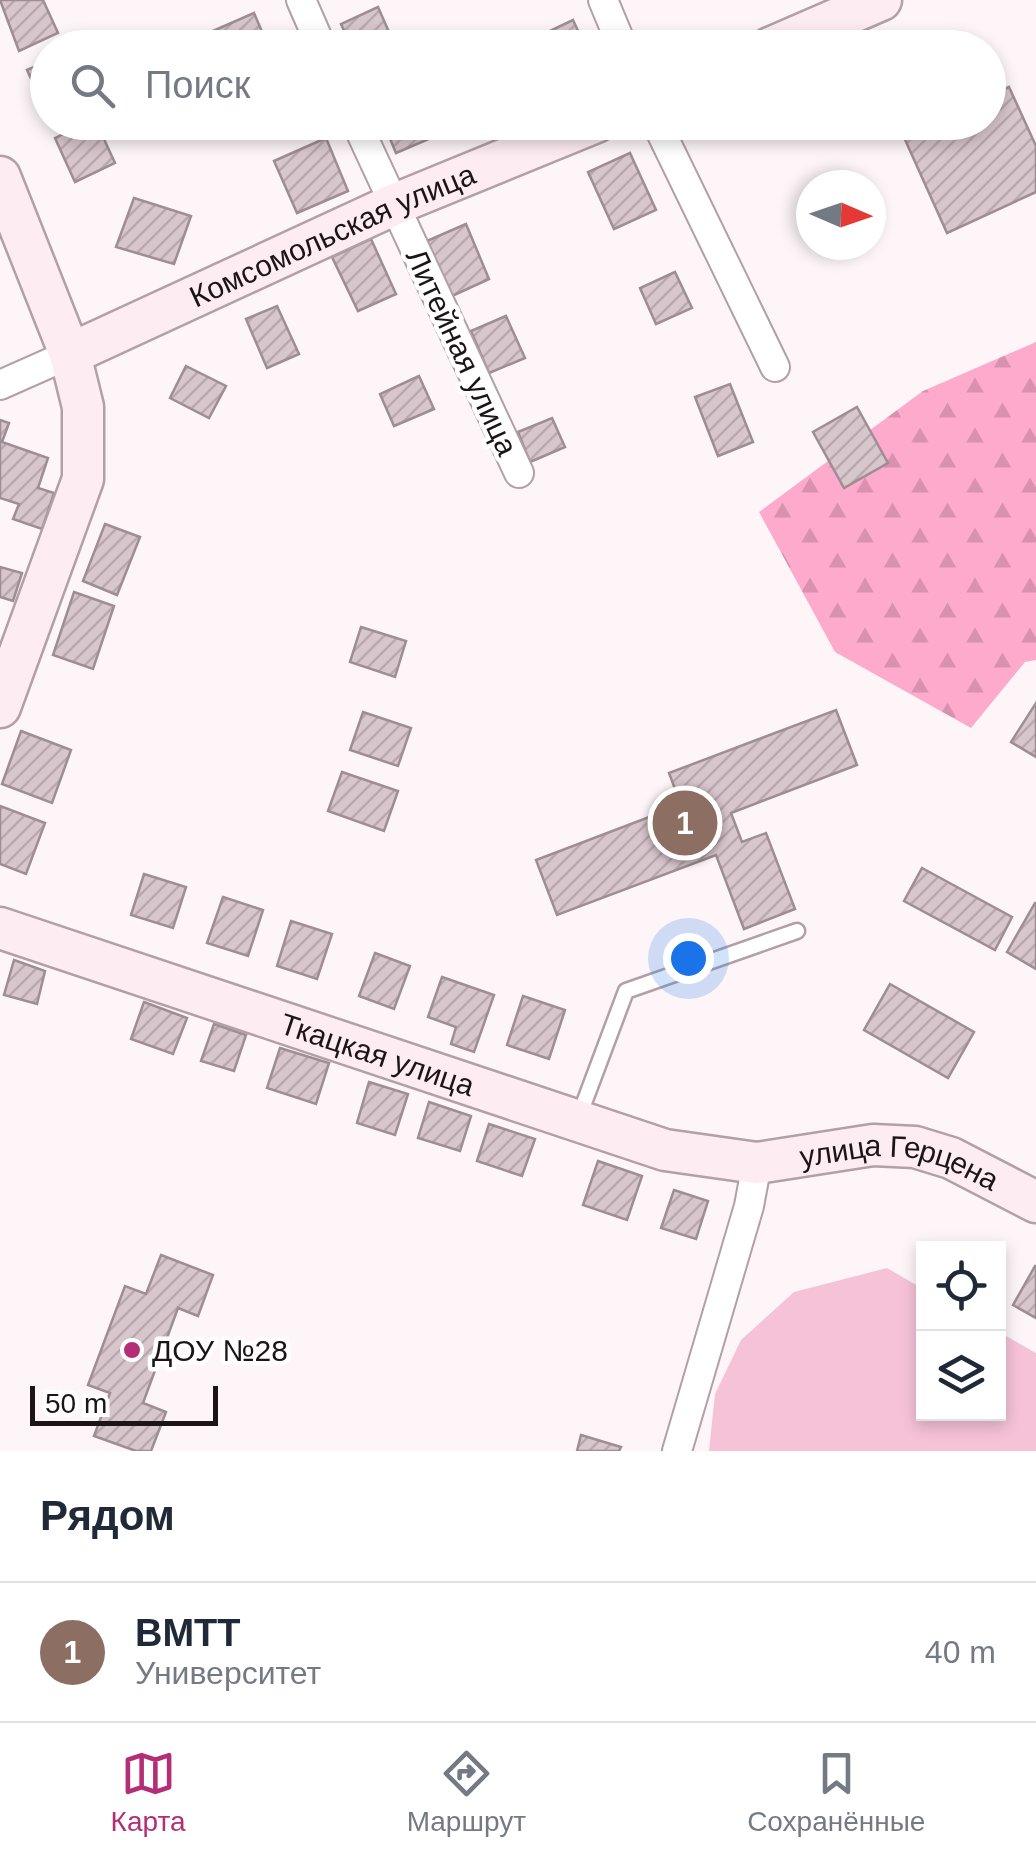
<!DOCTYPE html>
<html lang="ru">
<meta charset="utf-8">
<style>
:root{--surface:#fff;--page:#f2f2f3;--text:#1f2937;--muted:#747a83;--line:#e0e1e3;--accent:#b32e74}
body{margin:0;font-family:Helvetica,sans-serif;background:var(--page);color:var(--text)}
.controls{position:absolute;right:30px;bottom:30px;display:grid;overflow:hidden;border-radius:0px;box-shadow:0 5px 15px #0003}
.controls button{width:90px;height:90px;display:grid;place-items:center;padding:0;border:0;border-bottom:2px solid var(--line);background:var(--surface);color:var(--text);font:50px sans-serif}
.compass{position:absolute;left:796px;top:170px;width:90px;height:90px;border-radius:50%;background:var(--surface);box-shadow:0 5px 15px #0003;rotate:92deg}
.scale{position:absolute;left:30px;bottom:25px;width:188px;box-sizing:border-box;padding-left:10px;border:5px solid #1b1517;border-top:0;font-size:28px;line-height:35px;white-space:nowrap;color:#1b1517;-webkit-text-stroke:8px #fff;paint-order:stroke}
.you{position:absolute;left:688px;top:958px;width:35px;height:35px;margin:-25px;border:8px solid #fff;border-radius:50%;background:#1a73e8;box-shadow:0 0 0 15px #1a73e833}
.badge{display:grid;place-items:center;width:65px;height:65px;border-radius:50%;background:var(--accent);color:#fff;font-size:32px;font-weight:700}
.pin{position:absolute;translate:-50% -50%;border:5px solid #fff;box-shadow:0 2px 10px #0006}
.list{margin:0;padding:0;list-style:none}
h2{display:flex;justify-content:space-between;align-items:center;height:130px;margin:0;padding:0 40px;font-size:42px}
h2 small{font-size:32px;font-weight:400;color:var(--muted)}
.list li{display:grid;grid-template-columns:65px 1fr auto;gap:30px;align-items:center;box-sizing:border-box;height:140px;padding:0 40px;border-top:2px solid var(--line)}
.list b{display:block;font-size:38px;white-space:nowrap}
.list p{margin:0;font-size:32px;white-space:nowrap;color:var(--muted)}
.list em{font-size:32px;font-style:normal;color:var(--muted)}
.icon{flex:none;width:55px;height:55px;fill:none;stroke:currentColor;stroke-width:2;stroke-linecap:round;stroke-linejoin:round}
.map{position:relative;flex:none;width:1036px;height:1451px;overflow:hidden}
.search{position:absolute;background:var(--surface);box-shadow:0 5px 15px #0003;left:30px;right:30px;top:30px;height:110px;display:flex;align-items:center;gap:25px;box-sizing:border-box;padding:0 35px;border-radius:55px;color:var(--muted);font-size:38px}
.sheet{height:270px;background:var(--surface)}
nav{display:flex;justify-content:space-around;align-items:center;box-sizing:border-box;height:140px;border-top:2px solid var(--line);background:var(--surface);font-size:28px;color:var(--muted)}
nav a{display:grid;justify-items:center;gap:5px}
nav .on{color:var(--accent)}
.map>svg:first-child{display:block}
.forest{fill:url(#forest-firs)}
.garden{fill:#f6c2d7}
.building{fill:url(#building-hatch);stroke:#9e8d94;stroke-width:2.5}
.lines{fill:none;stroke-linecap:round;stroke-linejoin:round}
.lane-casing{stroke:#b2a0a7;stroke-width:19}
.street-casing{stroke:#b2a0a7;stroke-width:32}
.secondary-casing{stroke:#b2a0a7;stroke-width:45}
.lane{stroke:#fff;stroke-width:14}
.street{stroke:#fff;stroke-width:28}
.secondary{stroke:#feecf3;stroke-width:40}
.poi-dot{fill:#b32e74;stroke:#fff;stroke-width:4}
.labels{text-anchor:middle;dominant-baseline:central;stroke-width:9;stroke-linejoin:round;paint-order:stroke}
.street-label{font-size:30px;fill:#1b1517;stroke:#fff}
.poi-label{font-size:30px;fill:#1b1517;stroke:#fff;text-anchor:start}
</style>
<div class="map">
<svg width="1036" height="1451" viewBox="0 0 1036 1451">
<defs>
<pattern id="forest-firs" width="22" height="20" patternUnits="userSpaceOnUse" patternTransform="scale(2.5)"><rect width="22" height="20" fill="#fdaacd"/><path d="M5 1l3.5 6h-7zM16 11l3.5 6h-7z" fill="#d891af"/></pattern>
<pattern id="building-hatch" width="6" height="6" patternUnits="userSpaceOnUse" patternTransform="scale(2.5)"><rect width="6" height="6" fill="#d8c6cd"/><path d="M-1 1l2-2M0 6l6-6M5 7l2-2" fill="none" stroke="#b9a9af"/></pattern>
</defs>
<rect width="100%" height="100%" fill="#fdf5f8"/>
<polygon class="forest" points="1036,342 1036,660 1025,662 971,728 835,652 759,512 923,391"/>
<polygon class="garden" points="887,1268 923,1289 924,1414 998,1414 999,1332 1036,1353 1036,1451 709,1451 715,1394 741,1340 794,1292"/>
<g class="building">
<polygon points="0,0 43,0 58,33 19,51"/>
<polygon points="378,7 396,48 352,48 341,24"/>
<polygon points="254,13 269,48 221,48 213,31"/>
<polygon points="573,20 586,48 542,48 537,37"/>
<polygon points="48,61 48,116 27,70"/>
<polygon points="1009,87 1036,146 1036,192 947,233 903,135 931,122 988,122 988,96"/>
<polygon points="88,122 96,122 115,163 75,182 55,138"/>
<polygon points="383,122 425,122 431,138 396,153"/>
<polygon points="326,138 348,191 297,213 274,161"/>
<polygon points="630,153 656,210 614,229 588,172"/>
<polygon points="134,198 191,216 174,264 116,247"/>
<polygon points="466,224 489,279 452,296 427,241"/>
<polygon points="371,239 396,294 358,311 332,257"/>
<polygon points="675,272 692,308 656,324 640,288"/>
<polygon points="277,306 299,354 267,368 246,319"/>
<polygon points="506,316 525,358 489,373 471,331"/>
<polygon points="186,366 226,386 209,418 170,398"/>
<polygon points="419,376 434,409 394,426 380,394"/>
<polygon points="730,384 753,442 718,456 695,397"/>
<polygon points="857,407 888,463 844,488 813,432"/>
<polygon points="552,418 565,447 530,462 518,432"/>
<polygon points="0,420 9,423 2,442 48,458 38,488 54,493 42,529 13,519 19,504 0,498"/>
<polygon points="105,524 140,537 117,595 83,581"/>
<polygon points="0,567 22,573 13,601 0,597"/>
<polygon points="74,592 114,606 93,669 53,655"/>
<polygon points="361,627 406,641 395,677 350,662"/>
<polygon points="1036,703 1036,757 1011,742"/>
<polygon points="836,710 857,765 731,813 742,842 766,833 795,909 744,929 716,855 557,915 536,860 681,805 669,773"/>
<polygon points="363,712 411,728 398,766 350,750"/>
<polygon points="21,731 71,750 52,803 2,784"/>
<polygon points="342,772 398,791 384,831 328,811"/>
<polygon points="0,806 45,823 26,874 0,864"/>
<polygon points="922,868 1012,917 995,950 904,901"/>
<polygon points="144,874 186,887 173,928 131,915"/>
<polygon points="223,897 263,910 248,956 207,943"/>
<polygon points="1035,903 1036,903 1036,969 1007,952"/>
<polygon points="291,921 332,934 317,979 277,966"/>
<polygon points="375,953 410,966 394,1009 359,996"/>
<polygon points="14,960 45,971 37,1004 4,995"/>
<polygon points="442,977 494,995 474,1052 451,1044 456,1027 428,1017"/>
<polygon points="890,984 974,1032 948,1078 864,1030"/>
<polygon points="523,996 565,1010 549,1059 507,1045"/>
<polygon points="144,1002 187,1018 173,1054 131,1039"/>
<polygon points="214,1024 246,1035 234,1071 201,1061"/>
<polygon points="280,1048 329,1063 316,1104 267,1088"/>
<polygon points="369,1082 408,1094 395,1135 357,1123"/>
<polygon points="429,1102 471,1116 460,1151 418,1138"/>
<polygon points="489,1124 535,1139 522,1176 477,1161"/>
<polygon points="598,1161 642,1176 627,1220 583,1205"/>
<polygon points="674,1190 708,1201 696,1239 661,1228"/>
<polygon points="161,1255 213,1275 198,1316 178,1308 143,1403 166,1412 151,1451 136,1451 94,1436 110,1393 88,1385 125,1286 146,1294"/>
<polygon points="1035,1266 1036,1266 1036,1318 1013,1305"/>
<polygon points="581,1435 621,1447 619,1451 577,1451"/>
</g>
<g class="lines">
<defs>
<polyline id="lane" points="578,1119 626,991 797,931"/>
<g id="street">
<polyline points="301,0 322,48"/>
<polyline points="603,0 623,48"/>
<polyline points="356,122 519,473"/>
<polyline points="656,122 775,367"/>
<polyline points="0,385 70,354"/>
<polyline points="677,1451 749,1206 757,1163"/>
</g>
<g id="secondary">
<polyline points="770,48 881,0"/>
<polyline points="0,177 70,354 83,407 83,479 0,707"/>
<path id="s1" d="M70,354L393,205L596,122"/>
<path id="s2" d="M0,928L665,1150L757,1163L873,1145L915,1147L951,1158L1036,1202"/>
</g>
</defs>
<use href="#lane" class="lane-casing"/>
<use href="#street" class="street-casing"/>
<use href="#secondary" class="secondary-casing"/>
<use href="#lane" class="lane"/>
<use href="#street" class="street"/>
<use href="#secondary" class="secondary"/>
</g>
<circle class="poi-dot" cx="132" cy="1350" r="10"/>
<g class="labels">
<g class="street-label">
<text stroke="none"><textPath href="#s1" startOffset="288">Комсомольская улица</textPath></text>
<text transform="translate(462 352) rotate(65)">Литейная улица</text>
<text stroke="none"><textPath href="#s2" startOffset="398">Ткацкая улица</textPath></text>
<text stroke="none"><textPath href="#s2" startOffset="940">улица Герцена</textPath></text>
</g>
<g class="poi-label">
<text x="152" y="1350">ДОУ №28</text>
</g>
</g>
</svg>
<div class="controls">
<button><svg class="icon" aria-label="locate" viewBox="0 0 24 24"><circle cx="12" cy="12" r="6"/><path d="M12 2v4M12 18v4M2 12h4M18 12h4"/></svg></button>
<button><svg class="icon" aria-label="layers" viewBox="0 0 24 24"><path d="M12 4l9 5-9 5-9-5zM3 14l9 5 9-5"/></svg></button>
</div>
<svg class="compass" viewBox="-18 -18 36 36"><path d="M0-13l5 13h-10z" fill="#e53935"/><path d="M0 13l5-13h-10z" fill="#747a83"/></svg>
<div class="scale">50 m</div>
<div class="you"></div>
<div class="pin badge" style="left:685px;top:823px;background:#8d6e63">1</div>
<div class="search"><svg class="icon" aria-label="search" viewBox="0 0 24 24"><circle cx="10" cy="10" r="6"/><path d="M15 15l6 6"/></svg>Поиск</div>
</div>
<section class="sheet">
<h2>Рядом<small></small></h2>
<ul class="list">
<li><span class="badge" style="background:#8d6e63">1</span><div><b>ВМТТ</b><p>Университет</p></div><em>40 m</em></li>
</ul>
</section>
<nav>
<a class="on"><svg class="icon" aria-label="map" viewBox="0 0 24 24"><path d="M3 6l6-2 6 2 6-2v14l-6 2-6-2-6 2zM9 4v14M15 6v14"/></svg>Карта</a>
<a><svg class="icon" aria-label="directions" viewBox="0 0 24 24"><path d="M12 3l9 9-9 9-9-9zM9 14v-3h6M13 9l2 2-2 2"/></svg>Маршрут</a>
<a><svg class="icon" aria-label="saved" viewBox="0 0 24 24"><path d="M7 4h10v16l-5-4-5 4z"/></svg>Сохранённые</a>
</nav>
